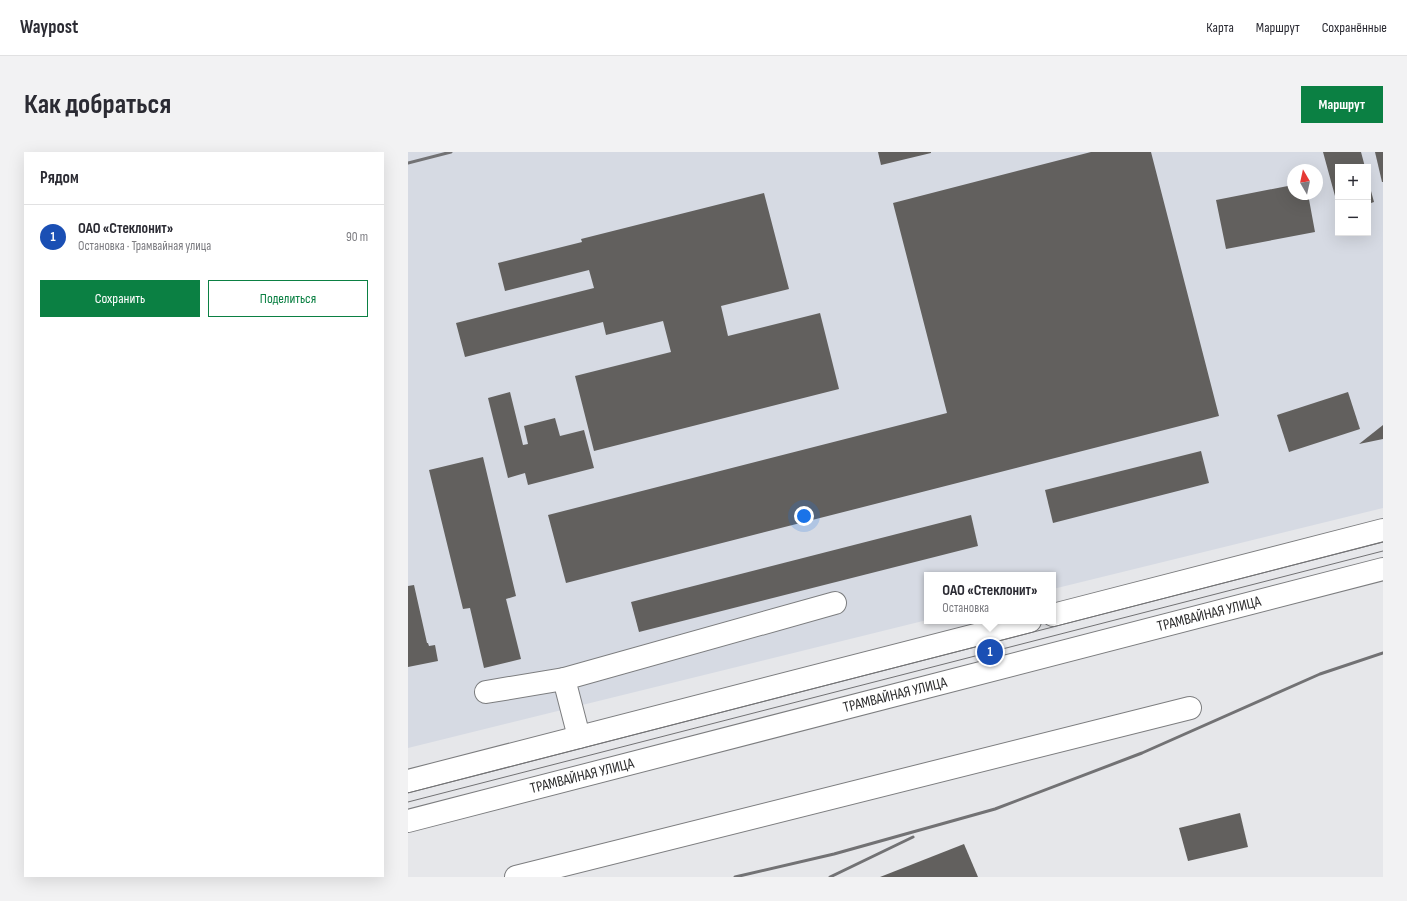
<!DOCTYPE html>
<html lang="ru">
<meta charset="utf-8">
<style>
:root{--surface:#fff;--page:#f2f2f3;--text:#2b2b33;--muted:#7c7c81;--line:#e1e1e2;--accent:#0b8043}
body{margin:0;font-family:"Sofia Sans Condensed",sans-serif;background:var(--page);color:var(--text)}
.controls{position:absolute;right:12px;top:12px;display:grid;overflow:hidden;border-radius:0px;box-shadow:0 4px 16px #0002}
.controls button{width:36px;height:36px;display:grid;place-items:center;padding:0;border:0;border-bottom:1px solid var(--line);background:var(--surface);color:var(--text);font:20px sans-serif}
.compass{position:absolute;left:879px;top:12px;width:36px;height:36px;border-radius:50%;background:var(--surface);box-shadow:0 4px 16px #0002;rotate:351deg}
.you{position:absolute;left:396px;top:364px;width:14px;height:14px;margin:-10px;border:3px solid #fff;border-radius:50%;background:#1a73e8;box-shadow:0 0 0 6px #1a73e833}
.badge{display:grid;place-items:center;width:26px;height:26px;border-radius:50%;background:var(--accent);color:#fff;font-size:13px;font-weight:700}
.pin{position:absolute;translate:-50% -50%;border:2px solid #fff;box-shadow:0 1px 4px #0006}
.popup{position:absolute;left:516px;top:420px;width:132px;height:52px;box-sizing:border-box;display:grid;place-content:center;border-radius:0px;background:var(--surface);filter:drop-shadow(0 1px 3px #0005);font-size:13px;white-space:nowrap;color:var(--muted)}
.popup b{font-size:15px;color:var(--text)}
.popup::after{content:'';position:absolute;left:50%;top:100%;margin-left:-8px;border:8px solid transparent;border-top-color:var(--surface)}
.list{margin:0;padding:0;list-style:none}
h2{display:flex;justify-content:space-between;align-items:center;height:52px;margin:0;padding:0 16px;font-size:17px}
h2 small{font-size:13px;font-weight:400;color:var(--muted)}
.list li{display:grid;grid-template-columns:26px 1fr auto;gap:12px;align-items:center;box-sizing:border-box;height:64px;padding:0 16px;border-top:1px solid var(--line)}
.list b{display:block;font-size:15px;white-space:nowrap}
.list p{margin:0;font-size:13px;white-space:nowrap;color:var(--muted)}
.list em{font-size:13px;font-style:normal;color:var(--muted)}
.actions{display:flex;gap:8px;padding:12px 16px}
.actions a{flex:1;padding:9px 0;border:1px solid var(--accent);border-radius:0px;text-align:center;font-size:14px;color:var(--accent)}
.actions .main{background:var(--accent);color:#fff}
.map{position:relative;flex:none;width:975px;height:725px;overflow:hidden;border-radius:0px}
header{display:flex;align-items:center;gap:24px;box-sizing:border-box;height:56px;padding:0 20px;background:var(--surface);border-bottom:1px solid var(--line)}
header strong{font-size:19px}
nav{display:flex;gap:22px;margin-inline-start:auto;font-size:14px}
.intro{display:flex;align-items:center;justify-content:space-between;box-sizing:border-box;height:96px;padding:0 24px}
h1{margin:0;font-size:28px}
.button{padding:10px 18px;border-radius:0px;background:var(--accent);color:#fff;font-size:14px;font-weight:700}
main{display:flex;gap:24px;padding:0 24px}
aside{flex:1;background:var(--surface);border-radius:0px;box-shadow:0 4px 16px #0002}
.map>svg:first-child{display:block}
.built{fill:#d6dae3;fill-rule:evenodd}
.building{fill:#62605e}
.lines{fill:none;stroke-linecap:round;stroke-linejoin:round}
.minor-casing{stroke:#7c7d7f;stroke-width:24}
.major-casing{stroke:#7c7d7f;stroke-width:24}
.minor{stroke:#fff;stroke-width:22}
.major{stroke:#fff;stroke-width:22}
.tram{stroke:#727274;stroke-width:1}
.rail{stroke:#727274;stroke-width:3}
.labels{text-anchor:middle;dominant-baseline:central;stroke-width:4;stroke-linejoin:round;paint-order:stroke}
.street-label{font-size:15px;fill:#2b2b2c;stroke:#fff}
</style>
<header>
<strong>Waypost</strong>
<nav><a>Карта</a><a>Маршрут</a><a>Сохранённые</a></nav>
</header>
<div class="intro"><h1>Как добраться</h1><a class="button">Маршрут</a></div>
<main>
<aside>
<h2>Рядом<small></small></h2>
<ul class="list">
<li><span class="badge" style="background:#1a4fb4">1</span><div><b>ОАО «Стеклонит»</b><p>Остановка · Трамвайная улица</p></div><em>90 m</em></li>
</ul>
<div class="actions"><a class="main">Сохранить</a><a>Поделиться</a></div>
</aside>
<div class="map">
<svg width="975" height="725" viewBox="0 0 975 725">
<rect width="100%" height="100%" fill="#e6e7ea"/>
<path class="built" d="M0,0H975V356L645,437V423H519V468L0,596ZM930,15H960V81H930ZM885,18H909V42H885Z"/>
<g class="building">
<polygon points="470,0 523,0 523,1 473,13"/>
<polygon points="683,0 743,0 811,264 158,431 140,363 539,261 485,51"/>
<polygon points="915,0 953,0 957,15 930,15 930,55"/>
<polygon points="967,0 975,0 975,30 974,30"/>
<polygon points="960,28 966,50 960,52"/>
<polygon points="885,33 885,42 900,42 907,80 818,97 808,48"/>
<polygon points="356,41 381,137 313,154 320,184 412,161 431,237 186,299 167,224 263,200 255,169 198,183 195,170 57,205 48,171 186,136 181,118 97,139 90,111 174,90 173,87"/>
<polygon points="102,240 115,293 120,292 116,274 147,266 152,284 176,278 186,316 120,333 117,321 100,326 80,246"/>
<polygon points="940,240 952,277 881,300 869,263"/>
<polygon points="975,273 975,287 951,292"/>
<polygon points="793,299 801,331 645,371 637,338"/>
<polygon points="75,305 108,444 98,447 113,507 76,516 62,456 55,457 21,318"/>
<polygon points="563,363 570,394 231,480 223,450"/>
<polygon points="6,433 19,491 20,491 21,494 27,493 30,509 0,515 0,434"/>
<polygon points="832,661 840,695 780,709 771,676"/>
<polygon points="556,692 570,725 472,725"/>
</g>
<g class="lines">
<defs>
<g id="minor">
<polyline points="78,540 156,527"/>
<polyline points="171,585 156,527 427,451"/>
<polyline points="108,725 782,556"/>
</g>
<g id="major">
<polyline points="645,463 975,378"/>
<polyline points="0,629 622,469"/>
<polyline points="0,669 975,417"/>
</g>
</defs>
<use href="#minor" class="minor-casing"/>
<use href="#major" class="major-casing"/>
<use href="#minor" class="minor"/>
<use href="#major" class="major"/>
<g class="tram">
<polyline points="0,641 975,390"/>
<polyline points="0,650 975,399"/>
</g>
<g class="rail">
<polyline points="0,11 43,0"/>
<polyline points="327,725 426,702 587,657 734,601 912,522 975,501"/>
<polyline points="422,725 505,685"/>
</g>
</g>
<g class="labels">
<g class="street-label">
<text transform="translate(801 462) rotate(-14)">ТРАМВАЙНАЯ УЛИЦА</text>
<text transform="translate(487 543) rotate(-14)">ТРАМВАЙНАЯ УЛИЦА</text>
<text transform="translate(174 624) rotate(-14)">ТРАМВАЙНАЯ УЛИЦА</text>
</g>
</g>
</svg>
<div class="controls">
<button>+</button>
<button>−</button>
</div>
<svg class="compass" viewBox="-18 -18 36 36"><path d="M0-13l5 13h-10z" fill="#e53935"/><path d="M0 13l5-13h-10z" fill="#7c7c81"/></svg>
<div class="you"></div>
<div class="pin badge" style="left:582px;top:500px;background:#1a4fb4">1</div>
<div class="popup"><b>ОАО «Стеклонит»</b>Остановка</div>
</div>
</main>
